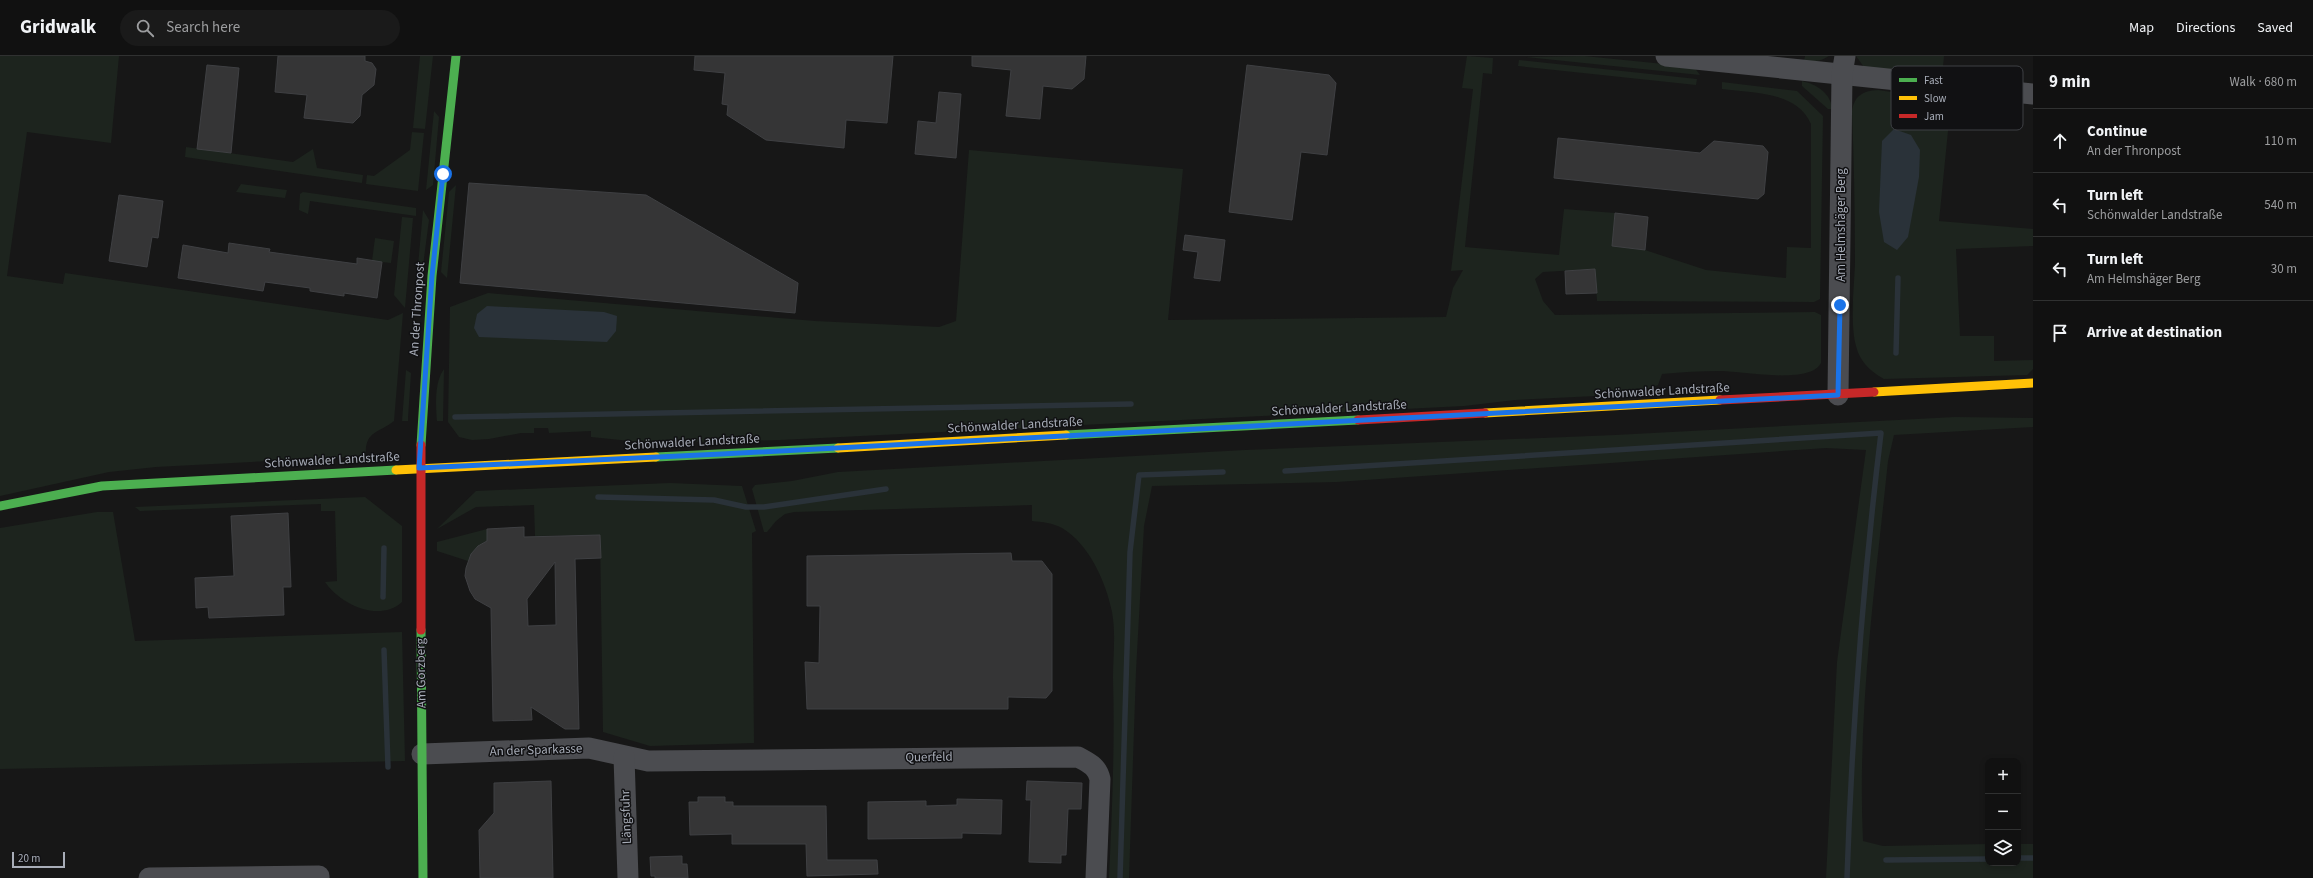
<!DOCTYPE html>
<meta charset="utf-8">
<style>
:root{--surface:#111;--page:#1a1a1a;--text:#f1f3f6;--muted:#9c9d9f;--line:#303131}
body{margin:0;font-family:"Source Sans 3",sans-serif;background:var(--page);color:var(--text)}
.controls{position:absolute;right:12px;bottom:12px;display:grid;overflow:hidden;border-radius:8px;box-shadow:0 2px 6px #0003}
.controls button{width:36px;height:36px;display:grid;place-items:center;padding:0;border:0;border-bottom:1px solid var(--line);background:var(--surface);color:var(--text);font:20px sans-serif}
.scale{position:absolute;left:12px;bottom:10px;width:53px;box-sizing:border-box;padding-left:4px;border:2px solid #a8adb8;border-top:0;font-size:11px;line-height:14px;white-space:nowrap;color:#a8adb8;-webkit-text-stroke:3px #111113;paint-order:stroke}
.stop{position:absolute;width:12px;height:12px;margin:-9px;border:3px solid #1a73e8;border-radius:50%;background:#fff}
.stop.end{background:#1a73e8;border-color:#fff;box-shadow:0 1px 4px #0008}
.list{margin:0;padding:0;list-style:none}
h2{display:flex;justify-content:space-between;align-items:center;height:52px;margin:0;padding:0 16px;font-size:17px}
h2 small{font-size:13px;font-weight:400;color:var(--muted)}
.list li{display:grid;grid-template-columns:26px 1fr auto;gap:12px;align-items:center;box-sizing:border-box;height:64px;padding:0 16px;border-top:1px solid var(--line)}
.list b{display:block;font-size:15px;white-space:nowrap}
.list p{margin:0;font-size:13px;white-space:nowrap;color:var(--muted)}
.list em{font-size:13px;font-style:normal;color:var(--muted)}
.icon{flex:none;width:22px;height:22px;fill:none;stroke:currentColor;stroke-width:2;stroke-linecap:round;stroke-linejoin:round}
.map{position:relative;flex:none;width:2033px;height:822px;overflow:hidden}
header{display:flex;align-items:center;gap:24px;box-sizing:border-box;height:56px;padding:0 20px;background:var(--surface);border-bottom:1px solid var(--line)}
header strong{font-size:19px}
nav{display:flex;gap:22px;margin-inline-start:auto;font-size:14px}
.search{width:280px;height:36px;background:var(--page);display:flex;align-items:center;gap:10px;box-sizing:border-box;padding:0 14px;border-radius:22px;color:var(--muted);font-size:15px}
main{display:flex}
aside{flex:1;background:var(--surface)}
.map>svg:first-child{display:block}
.green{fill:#1d241e}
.water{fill:#2a3239}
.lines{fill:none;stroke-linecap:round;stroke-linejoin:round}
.stream{stroke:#2a3239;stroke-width:5.5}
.building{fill:#353536;stroke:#3f4043;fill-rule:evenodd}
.street{stroke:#4b4c50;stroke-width:21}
.fast{stroke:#4caf50;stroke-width:9}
.slow{stroke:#ffc107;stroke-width:9}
.jam{stroke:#c62828;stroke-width:9}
.route{stroke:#1a73e8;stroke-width:5}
.labels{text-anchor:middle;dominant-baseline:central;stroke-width:3;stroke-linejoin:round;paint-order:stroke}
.street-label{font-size:13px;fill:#a8adb8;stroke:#111113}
.key{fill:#111113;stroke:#3e4045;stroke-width:1}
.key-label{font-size:11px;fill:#a8adb8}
</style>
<header>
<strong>Gridwalk</strong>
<div class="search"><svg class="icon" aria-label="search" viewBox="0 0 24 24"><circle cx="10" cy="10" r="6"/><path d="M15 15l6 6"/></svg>Search here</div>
<nav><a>Map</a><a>Directions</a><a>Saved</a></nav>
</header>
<main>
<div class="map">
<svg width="2033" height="822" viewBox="0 0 2033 822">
<rect width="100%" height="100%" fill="#171717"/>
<g class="green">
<path d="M0,0H119L111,87L27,76L7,220L63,228L65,217L388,264L403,257L394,365C379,377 364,375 366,400L156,411L109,416L0,440Z"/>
<polygon points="420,0 433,0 425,73 413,72"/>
<path d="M1467,0L1493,2L1492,18L1483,17L1465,191L1559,199L1564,153L1615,157L1612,190L1645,194L1706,214L1786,222L1787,191L1811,192V68C1797,35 1752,37 1722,33V26L1797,35L1823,60L1820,243L1814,246L1597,245L1595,213L1543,216L1535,223L1543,245L1555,259L1815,256L1821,259V307C1810,329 1742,315 1721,315C1701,315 1682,316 1662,318L1658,329L1636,338L1515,344L1464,350L780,384L650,387L591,381V375L549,377L548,372H534V377H521L489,383L472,384L459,381L448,366L450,251L488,237L815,265L939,271L956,265L969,94L1183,113L1168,264L1446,261L1453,232L1463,214L1451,215L1473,33L1462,32Z"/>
<polygon points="1584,0 1694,11 1700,19 1526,1"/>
<path d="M1805,0H1829C1821,5 1814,6 1804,5Z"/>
<polygon points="1856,0 1944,0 1942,22 1864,11"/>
<polygon points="1519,4 1697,23 1696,29 1518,10"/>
<path d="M1802,25C1816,28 1831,37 1832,53H1828L1802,30Z"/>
<path d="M1878,34L1951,45L1939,165L2033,173V190L1956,193L1960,280H1994V305L2033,304V313L2027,319L1884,323C1870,315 1860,306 1856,290C1850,268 1854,231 1855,208C1855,157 1854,107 1852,56C1854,40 1862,35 1878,34Z"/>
<polygon points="434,55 439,61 433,129 426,134"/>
<polygon points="412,76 424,77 418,135 366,128 367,119 374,120 410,94"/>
<polygon points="186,91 293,106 313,93 317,112 363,119 362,127 185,101"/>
<polygon points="241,128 287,134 285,142 236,136"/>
<polygon points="456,129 447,222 441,216 449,136"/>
<polygon points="303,136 416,152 416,160 310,145 308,158 299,154 300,138"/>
<polygon points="423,154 429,164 421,225 416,232"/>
<polygon points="402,161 413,162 405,252 394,239"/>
<polygon points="375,182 394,185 391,207 372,205"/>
<path d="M444,313L443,365H437C436,349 434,327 444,313Z"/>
<polygon points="406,314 411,317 408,362 408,365 402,365"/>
<path d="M1955,361L2033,362V371L1894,379L1888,405C1875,531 1857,658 1863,785L1883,790L1988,788V807H2018V788H2033V822H1826L1837,606L1866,394L1826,392L1337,426L1152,430L1144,470L1136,615L1129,822H1109C1112,755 1115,689 1113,622C1113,601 1116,577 1112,556C1106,526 1089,488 1062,472C1053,467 1042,466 1032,465V449L794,456L785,458L776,465L767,476H764L752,433L755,429L792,425L838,416L1245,394L1615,379Z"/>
<polygon points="670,427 742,430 756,475 752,477 754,687 650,690 603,676 600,479 535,480 534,449 476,451 437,473 476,435"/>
<path d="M365,441L402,470V546C379,567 340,548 325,526L337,525L335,455H321V448L140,455L135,451Z"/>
<polygon points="97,456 113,456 135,585 402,576 405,705 0,713 0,472"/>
<polygon points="487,473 487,485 478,490 468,505 437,495 437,486"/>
</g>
<g class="water">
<polygon points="1894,73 1911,79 1920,94 1919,121 1908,181 1897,194 1884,186 1879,156 1882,85"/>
<polygon points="487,250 604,256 617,260 616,275 607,286 479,281 474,272 477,258"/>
</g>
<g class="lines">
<g class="stream">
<polyline points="1896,297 1898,222"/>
<polyline points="455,361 1131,348"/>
<path d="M1285,415L1881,377C1863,525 1852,673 1847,822"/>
<polyline points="598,441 714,444 746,451 764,451 886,433"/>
<polyline points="383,541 384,492"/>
<polyline points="384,594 388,711"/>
<polyline points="2018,802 2033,802"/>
<polyline points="1886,804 1988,803"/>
<polyline points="1120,822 1130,496 1139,419 1223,416"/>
</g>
</g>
<g class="building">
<polygon points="278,0 365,0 365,5 372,7 376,13 374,29 362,39 360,60 353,67 304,62 307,39 275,36"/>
<polygon points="695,0 893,0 887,67 846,64 844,92 766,84 727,59 728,49 722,48 725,17 694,14"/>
<polygon points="972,0 1086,0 1084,23 1072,33 1043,30 1040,63 1006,60 1011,14 972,10"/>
<polygon points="207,9 239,12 231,97 197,93"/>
<polygon points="1247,9 1329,19 1336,27 1327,99 1301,96 1292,164 1229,156"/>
<polygon points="939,36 961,38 956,102 915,98 918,65 936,67"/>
<polygon points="1558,82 1700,97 1714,85 1763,90 1768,96 1764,138 1758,143 1554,122"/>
<polygon points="469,127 646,139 798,227 795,257 460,227"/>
<polygon points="119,139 163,145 158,182 152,181 147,211 109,205"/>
<polygon points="1615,157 1648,161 1645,194 1612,190"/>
<polygon points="1185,179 1225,184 1220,225 1194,222 1198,196 1183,194"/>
<polygon points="229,187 270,193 269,196 357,208 357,202 382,206 377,242 344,237 344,240 310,235 310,232 265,226 263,235 178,222 183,189 228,197"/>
<polygon points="1595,213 1597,237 1566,238 1565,215"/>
<polygon points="288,457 291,531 283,531 284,559 209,562 208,551 196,552 195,522 234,520 231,460"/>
<path d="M524,471V481L600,479L601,502L575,503L579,673H565L531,651L532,664L493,665L491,552L475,543L470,535L465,520L466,512L471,498L478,490L487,485V473ZM555,506L556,569L528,570L527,543Z"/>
<polygon points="1011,497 1012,505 1042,505 1052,518 1052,635 1046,642 1008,641 1008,653 807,653 805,606 819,607 820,550 807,550 807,500"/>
<polygon points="551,725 553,822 480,822 479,774 494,757 494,727"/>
<polygon points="1027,725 1082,727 1081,753 1068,753 1066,799 1061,799 1061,807 1029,806 1031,744 1026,744"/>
<polygon points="698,741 725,741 725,746 733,746 733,750 826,750 827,804 877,804 878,818 807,820 806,788 732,788 732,778 690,779 689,746 698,746"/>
<polygon points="957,743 1002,744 1001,778 962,777 962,782 868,783 868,746 926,745 926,750 957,749"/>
<polygon points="682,800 682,808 687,808 688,822 655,822 655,820 651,820 650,801"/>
</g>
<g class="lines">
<g class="street">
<polyline points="1666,0 2033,38"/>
<polyline points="1838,339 1842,18 1845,0"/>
<path d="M422,698L589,692L648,705L1078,701C1089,707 1097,710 1100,723L1096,822"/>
<polyline points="624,701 628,822"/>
<polyline points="149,822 319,820 319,822"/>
</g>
<g class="fast">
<polyline points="1066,379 1358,364"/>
<polyline points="421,389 432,220 456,0"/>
<polyline points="656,401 838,392"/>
<polyline points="0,450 102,430 396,414"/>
<polyline points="421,574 423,822"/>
</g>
<g class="slow">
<polyline points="1874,336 2033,327"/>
<polyline points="1485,357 1720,344"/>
<polyline points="838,392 1066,379"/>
<polyline points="396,414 656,401"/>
</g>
<g class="jam">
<polyline points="1720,344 1874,336"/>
<polyline points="1358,364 1485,357"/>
<polyline points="421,389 421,574"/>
</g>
</g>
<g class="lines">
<polyline class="route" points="443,118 432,220 419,412 722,398 1838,339 1840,249"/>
</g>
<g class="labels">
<g class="street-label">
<text transform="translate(1841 169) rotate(-90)">Am Helmshäger Berg</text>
<text transform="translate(417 253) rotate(-86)">An der Thronpost</text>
<text transform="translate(1662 335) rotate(-3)">Schönwalder Landstraße</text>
<text transform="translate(1339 352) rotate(-3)">Schönwalder Landstraße</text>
<text transform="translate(1015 369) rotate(-3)">Schönwalder Landstraße</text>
<text transform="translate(692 386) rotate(-3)">Schönwalder Landstraße</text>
<text transform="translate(332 404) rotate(-3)">Schönwalder Landstraße</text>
<text transform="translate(421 617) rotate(-91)">Am Gorzberg</text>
<text transform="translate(536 694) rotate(-2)">An der Sparkasse</text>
<text transform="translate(929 701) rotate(-1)">Querfeld</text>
<text transform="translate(626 761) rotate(-92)">Längsfuhr</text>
</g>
</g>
<rect x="1891" y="10" width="132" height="64" rx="6" class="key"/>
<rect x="1899" y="22" width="18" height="4" fill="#4caf50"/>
<rect x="1899" y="40" width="18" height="4" fill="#ffc107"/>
<rect x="1899" y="58" width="18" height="4" fill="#c62828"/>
<g class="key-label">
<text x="1924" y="28">Fast</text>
<text x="1924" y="46">Slow</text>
<text x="1924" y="64">Jam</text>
</g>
</svg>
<div class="controls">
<button>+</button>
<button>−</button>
<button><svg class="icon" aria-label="layers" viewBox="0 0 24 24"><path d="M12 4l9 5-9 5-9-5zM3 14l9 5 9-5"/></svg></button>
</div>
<div class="scale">20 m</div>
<div class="stop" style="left:443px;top:118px"></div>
<div class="stop end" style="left:1840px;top:249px"></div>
</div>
<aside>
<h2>9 min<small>Walk · 680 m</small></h2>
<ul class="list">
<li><svg class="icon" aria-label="ahead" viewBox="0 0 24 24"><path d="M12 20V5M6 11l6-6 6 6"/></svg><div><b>Continue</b><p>An der Thronpost</p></div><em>110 m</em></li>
<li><svg class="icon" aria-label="left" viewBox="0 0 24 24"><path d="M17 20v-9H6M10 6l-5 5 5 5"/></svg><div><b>Turn left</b><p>Schönwalder Landstraße</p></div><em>540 m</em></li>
<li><svg class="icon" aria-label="left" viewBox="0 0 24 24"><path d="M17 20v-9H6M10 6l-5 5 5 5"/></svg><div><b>Turn left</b><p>Am Helmshäger Berg</p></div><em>30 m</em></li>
<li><svg class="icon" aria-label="arrive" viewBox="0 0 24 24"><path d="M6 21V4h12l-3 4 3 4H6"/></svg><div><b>Arrive at destination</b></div></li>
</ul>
</aside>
</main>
